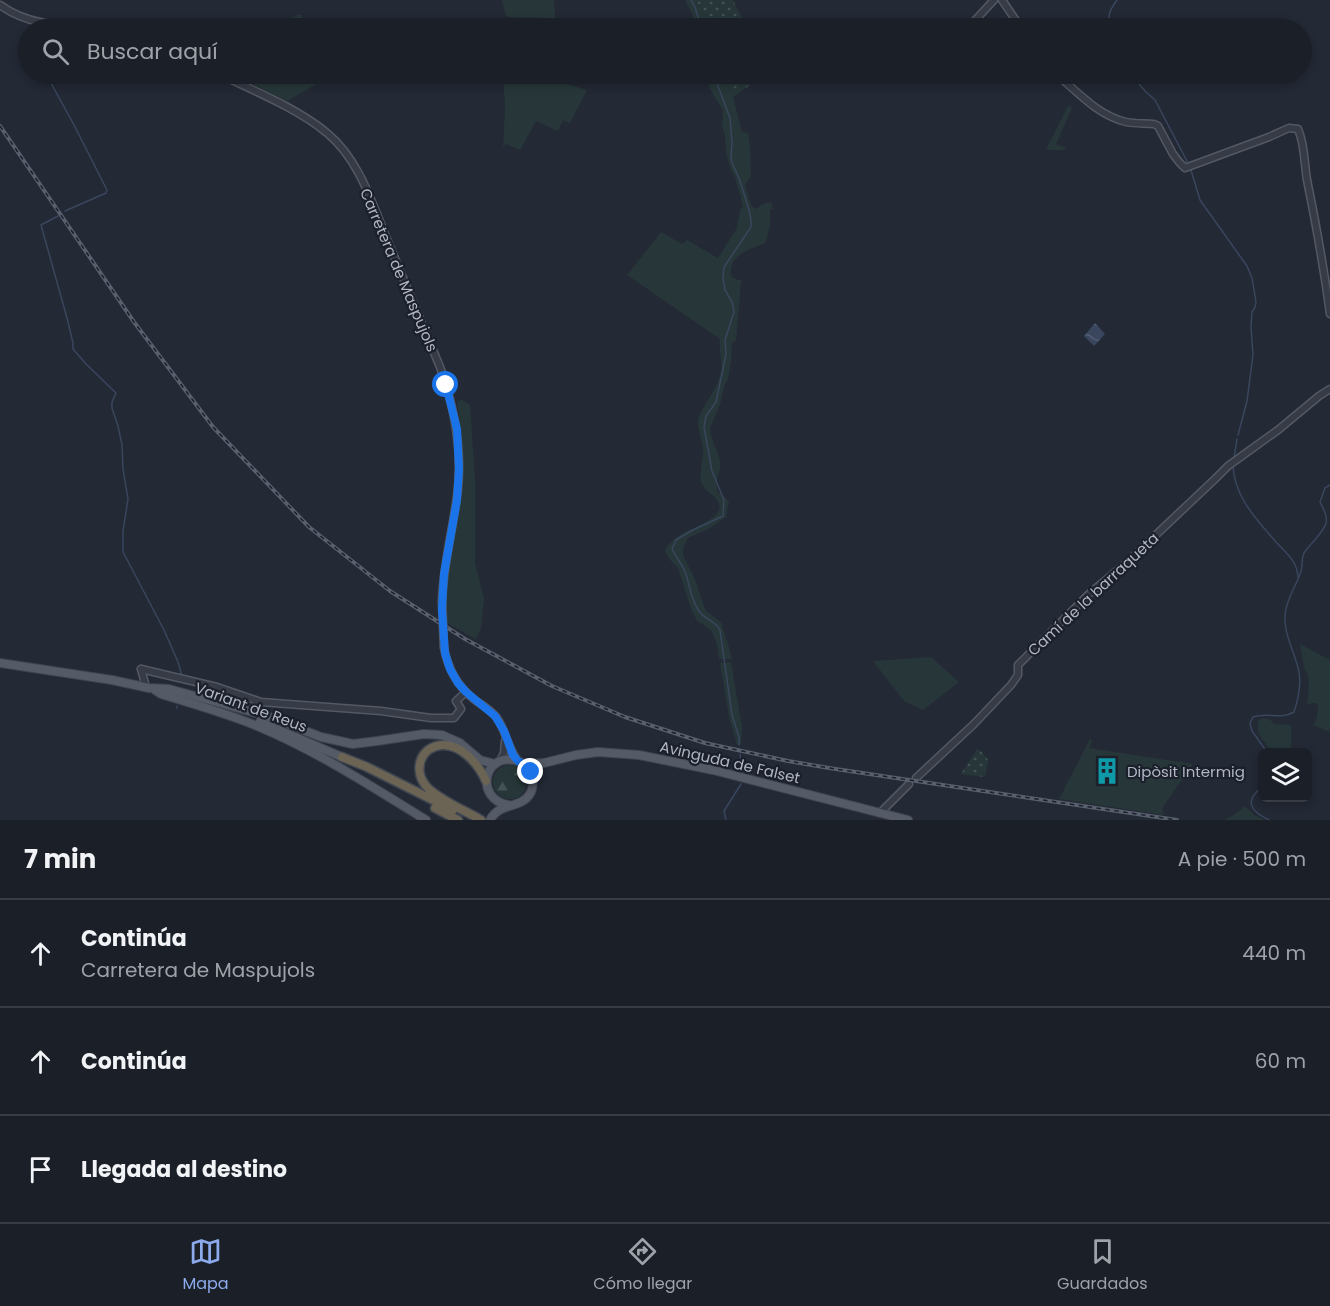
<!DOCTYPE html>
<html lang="es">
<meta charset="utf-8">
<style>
:root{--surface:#1a1f28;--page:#272c34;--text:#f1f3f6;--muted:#9fa2a8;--line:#383d45;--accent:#8caaec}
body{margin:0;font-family:Poppins,sans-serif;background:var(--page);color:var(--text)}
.controls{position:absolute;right:18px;bottom:18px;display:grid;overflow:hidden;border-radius:9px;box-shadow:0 3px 9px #0003}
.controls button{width:54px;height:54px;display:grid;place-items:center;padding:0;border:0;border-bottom:2px solid var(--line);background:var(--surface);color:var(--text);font:30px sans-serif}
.stop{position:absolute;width:18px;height:18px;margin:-14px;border:4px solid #1a73e8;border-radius:50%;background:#fff}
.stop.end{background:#1a73e8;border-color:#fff;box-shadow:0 2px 6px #0008}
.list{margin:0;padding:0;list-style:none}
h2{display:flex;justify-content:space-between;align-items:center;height:78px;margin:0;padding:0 24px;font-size:26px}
h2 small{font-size:20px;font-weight:400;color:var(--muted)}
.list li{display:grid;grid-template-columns:39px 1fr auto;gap:18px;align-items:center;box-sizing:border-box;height:108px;padding:0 24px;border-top:2px solid var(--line)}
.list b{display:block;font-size:22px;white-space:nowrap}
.list p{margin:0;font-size:20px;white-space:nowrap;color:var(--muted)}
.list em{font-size:20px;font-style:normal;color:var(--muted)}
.icon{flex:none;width:33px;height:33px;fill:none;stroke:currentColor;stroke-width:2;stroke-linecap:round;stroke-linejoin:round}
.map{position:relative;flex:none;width:1330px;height:820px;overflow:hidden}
.search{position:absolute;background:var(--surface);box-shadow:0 3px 9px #0003;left:18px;right:18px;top:18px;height:66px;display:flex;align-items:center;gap:15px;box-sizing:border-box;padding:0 21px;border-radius:33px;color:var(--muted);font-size:22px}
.sheet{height:402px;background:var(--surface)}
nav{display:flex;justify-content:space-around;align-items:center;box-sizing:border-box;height:84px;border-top:2px solid var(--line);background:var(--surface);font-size:16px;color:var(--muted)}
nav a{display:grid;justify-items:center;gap:3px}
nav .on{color:var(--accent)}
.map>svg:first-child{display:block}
.grass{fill:#273739}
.forest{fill:url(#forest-firs)}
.park{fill:url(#park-dots)}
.water{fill:url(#water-waves)}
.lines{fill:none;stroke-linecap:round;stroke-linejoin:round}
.stream{stroke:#39465d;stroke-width:1.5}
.minor-casing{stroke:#535964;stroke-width:9}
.major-casing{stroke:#3f4450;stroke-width:10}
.highway-casing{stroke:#404651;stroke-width:11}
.minor{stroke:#363b46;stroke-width:6}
.major{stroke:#545a66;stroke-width:8}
.highway{stroke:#6b6454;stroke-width:8}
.rail-casing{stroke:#585f6d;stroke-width:4}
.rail{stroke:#1b202b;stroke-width:1.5;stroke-dasharray:4.5;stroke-linecap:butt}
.minor-bridge-casing{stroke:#535964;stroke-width:9;stroke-linecap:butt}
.minor-bridge{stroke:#363b46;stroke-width:6}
.route{stroke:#1a73e8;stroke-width:8}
.labels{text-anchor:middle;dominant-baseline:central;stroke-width:4.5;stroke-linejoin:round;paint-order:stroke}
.street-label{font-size:15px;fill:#b0b6c3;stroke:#1b202b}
.poi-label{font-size:15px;fill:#b0b6c3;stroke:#1b202b;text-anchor:start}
</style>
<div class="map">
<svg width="1330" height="820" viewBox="0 0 1330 820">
<defs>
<pattern id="forest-firs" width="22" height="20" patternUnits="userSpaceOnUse" patternTransform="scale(1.5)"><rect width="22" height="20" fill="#273739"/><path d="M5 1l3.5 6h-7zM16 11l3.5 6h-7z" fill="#445254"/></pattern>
<pattern id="park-dots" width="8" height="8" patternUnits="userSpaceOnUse" patternTransform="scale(1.5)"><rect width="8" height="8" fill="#273739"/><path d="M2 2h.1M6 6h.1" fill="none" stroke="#445254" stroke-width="1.8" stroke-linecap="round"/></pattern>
<pattern id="water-waves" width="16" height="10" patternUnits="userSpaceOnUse" patternTransform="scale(1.5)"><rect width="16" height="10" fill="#39465d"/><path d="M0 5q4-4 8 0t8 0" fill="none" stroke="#535e73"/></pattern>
</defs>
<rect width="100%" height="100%" fill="#232935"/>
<g class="grass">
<polygon points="502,0 554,0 555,18 509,17 506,15"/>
<polygon points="685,0 697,0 709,28 691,28 691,25 694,20 692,13"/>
<polygon points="300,14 309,28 269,28"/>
<polygon points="231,74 334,74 287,101"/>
<polygon points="503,74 535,74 587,90 570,123 563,120 558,131 536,121 520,150 506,144 503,147 505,107"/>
<path d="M706,74H722L727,88L733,97L742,132L748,133L750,146L751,176L745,185L751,205L756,209L763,204L771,202L773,209L770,210V226L765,243C749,250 728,254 731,277L742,281L740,287V297L736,340L732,343L731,361L728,379L725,384L720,404L710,428L711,436L720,460V469L717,478V491L729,501L726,517L710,528L688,538L684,546L683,555L694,577L706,611L721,622L731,654V659H719L717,644L711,630L697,621L690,606L678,568L671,561L665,551C675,528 713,526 719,510C723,497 703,493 701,481C699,471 704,460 703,449C702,440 696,425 699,417C704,403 716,391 720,376C724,364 718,351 720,339L627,275L661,232L682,244L687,240L718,258L737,228L740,211L743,206L735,177L730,167L726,153L725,136L722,126L723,117V111L710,89Z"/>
<polygon points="1068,106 1072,108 1056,144 1066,148 1065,150 1046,150"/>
<path d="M462,400L470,405L475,479V563L484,599L481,628L476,639L447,623C446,606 446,589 448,572C452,541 461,511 463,480C464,453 461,427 457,401Z"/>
<polygon points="1300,644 1330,660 1330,732 1313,725 1317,718 1318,705 1315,703 1307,704 1309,685 1308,675 1304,668"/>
<polygon points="931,657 959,682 923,710 904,701 873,661"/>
<polygon points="731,662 742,727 741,745 737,745 729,717 720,663"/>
<path d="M1263,718L1269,719L1275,724L1291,725V752H1272C1265,742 1254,733 1259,720Z"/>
<polygon points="1090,739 1092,741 1089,748 1193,764 1164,805 1162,809 1164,815 1059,799"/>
<polygon points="1245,806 1254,815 1265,820 1224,820 1234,815"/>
</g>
<circle class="forest" cx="510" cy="782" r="17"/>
<g class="park">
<polygon points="697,0 733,0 747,28 709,28"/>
<polygon points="722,74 766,74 733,97 727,88"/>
<polygon points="977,749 981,751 988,760 985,777 961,774"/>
</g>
<polygon class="water" points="1095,323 1105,334 1094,346 1084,336"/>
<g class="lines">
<g class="stream">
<polyline points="691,0 695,7 701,28"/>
<path d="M1109,28C1108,15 1109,11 1117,0"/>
<polyline points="46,74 74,125 107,190 106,193 65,211"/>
<path d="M716,74L718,86L730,118L732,142L731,156L732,163L739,178L749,210L751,220V227L724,267L723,279L725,290L732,302L734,312L725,340L726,354L720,383L716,402L706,416L704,427L712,471L724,500L723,516L693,530L676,540L672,549C676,558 683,565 686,574C690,587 691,600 699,611C705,620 716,621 720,630L732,715L739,737V745"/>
<polyline points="1130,74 1146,92 1155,100 1189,165"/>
<polyline points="1191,170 1200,200 1247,266 1252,278 1256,302 1255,307 1252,312 1251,327 1253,355 1251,370 1247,401 1238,435"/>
<polyline points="58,216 41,225 67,318 73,343 73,349 86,364 116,393 112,402 112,408 118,426 122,445 123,469 128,499 123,531 123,552 164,630 178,662 182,676"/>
<polyline points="1234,458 1237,439"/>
<path d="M1233,465C1234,497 1257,520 1276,542C1287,554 1297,561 1298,577"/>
<polyline points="177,708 177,706"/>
<path d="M1267,752L1252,731L1250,723L1253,717C1268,712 1281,720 1294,712C1298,700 1301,685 1299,672C1295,651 1281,631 1286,609C1289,595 1297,584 1301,571C1303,564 1301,559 1304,553C1310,544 1324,532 1326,523C1328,516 1323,508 1320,502L1325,488L1330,485"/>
<polyline points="740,754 743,773"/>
<path d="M1262,787C1244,801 1250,811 1269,820"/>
<polyline points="726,820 724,811 741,784"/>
</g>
<defs>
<g id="minor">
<polyline points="1002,0 1021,28"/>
<path d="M0,5C34,30 74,24 113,28"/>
<polyline points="968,28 994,0"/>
<path d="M219,74C252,90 299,109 327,133C360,160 373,206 389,244C406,285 423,326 440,367C454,406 462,446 458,488C454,526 443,563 442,602"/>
<path d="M1056,74C1078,92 1097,115 1126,122C1135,124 1145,123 1154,124L1158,126L1173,154L1179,162L1185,168L1269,137L1289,128L1298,129C1305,145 1304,162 1307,180C1316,224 1324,269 1330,314"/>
<path d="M444,648C448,669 458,687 475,700C483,706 491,710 497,718C506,731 508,749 518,761"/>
<polyline points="141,669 217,687 261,702 381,711 431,718 454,718 461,709 456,701 466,692"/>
<polyline points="141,669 146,687"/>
<polyline points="500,761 504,753 505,741"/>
<polyline points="916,778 974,724 1011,685 1018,675 1018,665 1089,594 1125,564 1215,479 1228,466 1278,430 1319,396 1330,389"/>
<polyline points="880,813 909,784"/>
</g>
<g id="major">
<polyline points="0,663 112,680 149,688 169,689 267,716 321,737 353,744 377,741 424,734 442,735 460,743 480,760 495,764"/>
<path d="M155,690L161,694C193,704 226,713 257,726C317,751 371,786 426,820"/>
<polyline points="260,722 342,757"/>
<polyline points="524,764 544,763 576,755 598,752 639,755 713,770 908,820"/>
<path d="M490,820C500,801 522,810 531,792C534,785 533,776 529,770C525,764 520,761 514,760C483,754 475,799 508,805"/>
</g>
<g id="highway">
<polyline points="342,757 367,767 453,810"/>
<polyline points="435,808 458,820"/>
<path d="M481,820C466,811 437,799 426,786C413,770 420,747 442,745C462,744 479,765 486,781"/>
</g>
</defs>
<use href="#minor" class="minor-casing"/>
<use href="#major" class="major-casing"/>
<use href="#highway" class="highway-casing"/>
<use href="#minor" class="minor"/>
<use href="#major" class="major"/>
<use href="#highway" class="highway"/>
<defs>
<polyline id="rail" points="0,126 134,322 213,427 309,527 390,591 465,639 552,686 625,717 705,743 788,761 829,768 1177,820"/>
</defs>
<use href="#rail" class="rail-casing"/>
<use href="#rail" class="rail"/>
<defs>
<polyline id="minor-bridge" points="442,602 444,648"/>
</defs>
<use href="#minor-bridge" class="minor-bridge-casing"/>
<use href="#minor-bridge" class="minor-bridge"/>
</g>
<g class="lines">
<polyline class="route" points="446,385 457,429 459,469 457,500 444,574 442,609 445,653 450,669 458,683 466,692 495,716 504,731 513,755 518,761 526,766 531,772"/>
</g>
<defs>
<symbol id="building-bare" viewBox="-9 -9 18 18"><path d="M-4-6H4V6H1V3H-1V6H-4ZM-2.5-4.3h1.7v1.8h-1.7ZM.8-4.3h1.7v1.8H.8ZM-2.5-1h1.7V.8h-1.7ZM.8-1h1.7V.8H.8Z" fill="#0f9aa8" stroke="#1b202b" stroke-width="2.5" paint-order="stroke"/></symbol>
</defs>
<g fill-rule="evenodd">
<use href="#building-bare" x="1088" y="752" width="38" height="38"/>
</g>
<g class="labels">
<g class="street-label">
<text transform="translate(399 270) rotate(67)">Carretera de Maspujols</text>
<text transform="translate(1093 594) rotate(-43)">Camí de la barraqueta</text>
<text transform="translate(251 707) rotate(20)">Variant de Reus</text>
<text transform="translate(730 762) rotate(13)">Avinguda de Falset</text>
</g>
<g class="poi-label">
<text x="1127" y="771">Dipòsit Intermig</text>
</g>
</g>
</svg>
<div class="controls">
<button><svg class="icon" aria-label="layers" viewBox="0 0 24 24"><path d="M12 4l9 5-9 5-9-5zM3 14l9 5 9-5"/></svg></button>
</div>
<div class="stop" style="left:446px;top:385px"></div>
<div class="stop end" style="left:531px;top:772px"></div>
<div class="search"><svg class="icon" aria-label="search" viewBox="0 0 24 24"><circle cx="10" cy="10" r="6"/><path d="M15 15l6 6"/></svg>Buscar aquí</div>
</div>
<section class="sheet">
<h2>7 min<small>A pie · 500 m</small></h2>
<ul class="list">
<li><svg class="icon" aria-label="ahead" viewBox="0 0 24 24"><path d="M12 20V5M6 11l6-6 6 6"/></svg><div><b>Continúa</b><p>Carretera de Maspujols</p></div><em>440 m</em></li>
<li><svg class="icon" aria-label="ahead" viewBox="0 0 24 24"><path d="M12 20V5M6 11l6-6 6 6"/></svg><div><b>Continúa</b></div><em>60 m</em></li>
<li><svg class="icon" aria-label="arrive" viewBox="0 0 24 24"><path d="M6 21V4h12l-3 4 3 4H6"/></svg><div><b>Llegada al destino</b></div></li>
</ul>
</section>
<nav>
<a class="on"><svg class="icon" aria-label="map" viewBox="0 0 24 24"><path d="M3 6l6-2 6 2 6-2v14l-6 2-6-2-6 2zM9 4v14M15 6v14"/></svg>Mapa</a>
<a><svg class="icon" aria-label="directions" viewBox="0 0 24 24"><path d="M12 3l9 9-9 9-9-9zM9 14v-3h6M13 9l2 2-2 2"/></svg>Cómo llegar</a>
<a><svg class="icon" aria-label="saved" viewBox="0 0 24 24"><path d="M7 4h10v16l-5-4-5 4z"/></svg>Guardados</a>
</nav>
